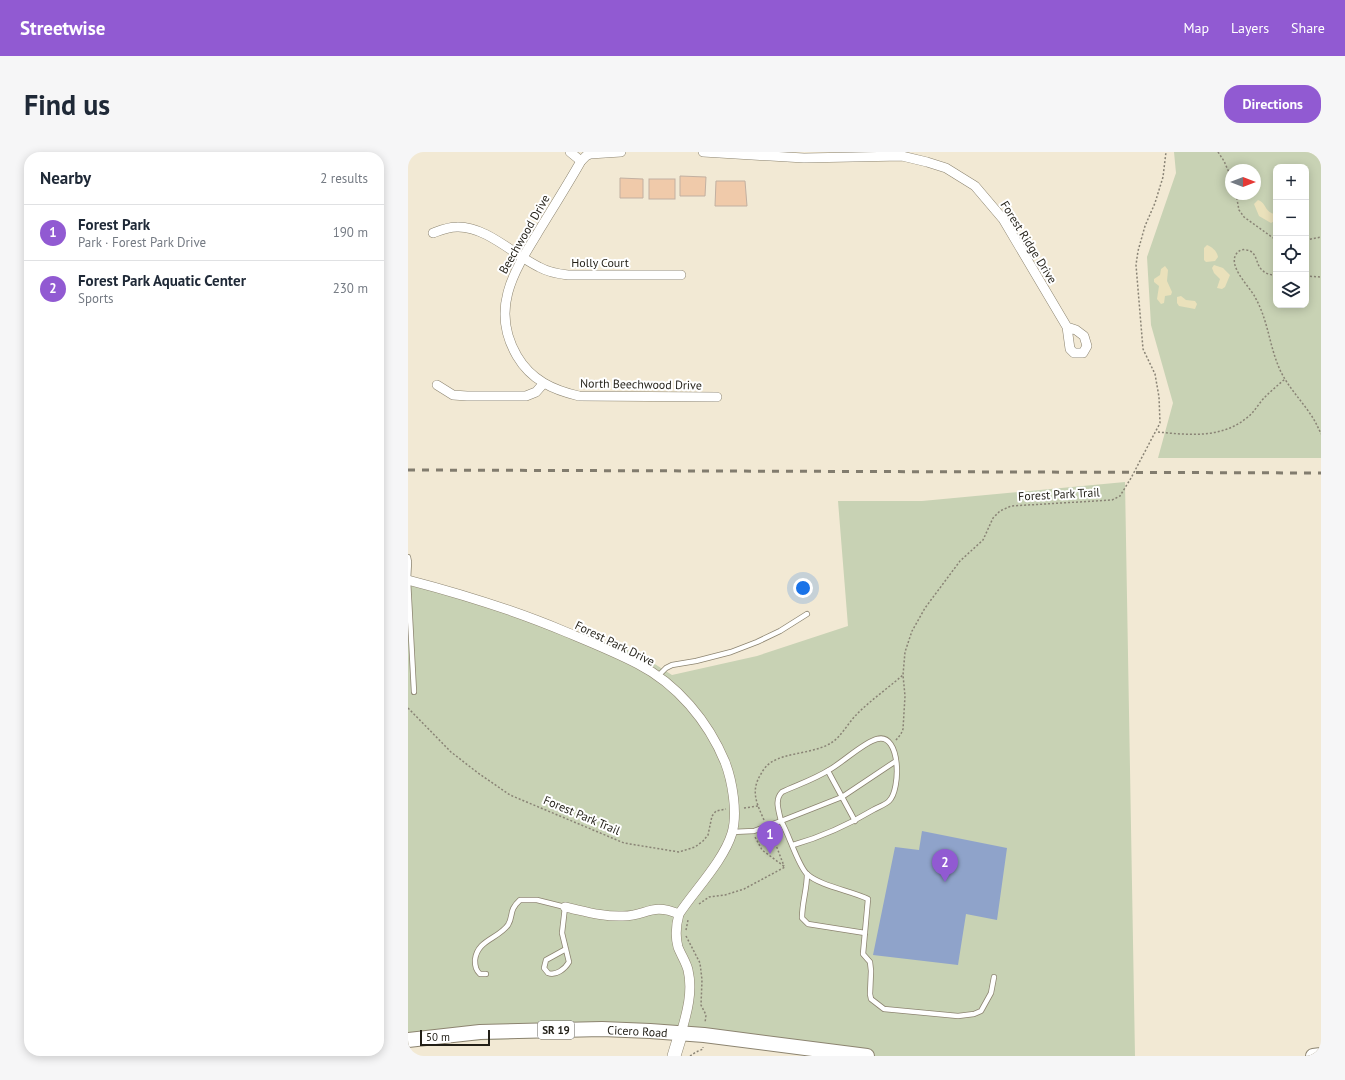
<!DOCTYPE html>
<meta charset="utf-8">
<style>
:root{--surface:#fff;--page:#f6f6f7;--text:#1f2937;--muted:#747a83;--line:#e0e1e3;--accent:#915ad2}
body{margin:0;font-family:"PT Sans",sans-serif;background:var(--page);color:var(--text)}
.controls{position:absolute;right:12px;top:12px;display:grid;overflow:hidden;border-radius:8px;box-shadow:0 2px 10px #0003}
.controls button{width:36px;height:36px;display:grid;place-items:center;padding:0;border:0;border-bottom:1px solid var(--line);background:var(--surface);color:var(--text);font:20px sans-serif}
.compass{position:absolute;left:817px;top:12px;width:36px;height:36px;border-radius:50%;background:var(--surface);box-shadow:0 2px 10px #0003;rotate:90deg}
.scale{position:absolute;left:12px;bottom:10px;width:70px;box-sizing:border-box;padding-left:4px;border:2px solid #221f17;border-top:0;font-size:11px;line-height:14px;white-space:nowrap;color:#221f17;-webkit-text-stroke:3px #fff;paint-order:stroke}
.you{position:absolute;left:395px;top:436px;width:14px;height:14px;margin:-10px;border:3px solid #fff;border-radius:50%;background:#1a73e8;box-shadow:0 0 0 6px #1a73e833}
.badge{display:grid;place-items:center;width:26px;height:26px;border-radius:50%;background:var(--accent);color:#fff;font-size:13px;font-weight:700}
.pin{position:absolute;translate:-50% -33px;filter:drop-shadow(0 1px 2px #0008)}
.pin::after{content:'';position:absolute;top:21px;width:14px;height:12px;background:inherit;clip-path:polygon(0 0,100% 0,50% 100%)}
.list{margin:0;padding:0;list-style:none}
h2{display:flex;justify-content:space-between;align-items:center;height:52px;margin:0;padding:0 16px;font-size:17px}
h2 small{font-size:13px;font-weight:400;color:var(--muted)}
.list li{display:grid;grid-template-columns:26px 1fr auto;gap:12px;align-items:center;box-sizing:border-box;height:56px;padding:0 16px;border-top:1px solid var(--line)}
.list b{display:block;font-size:15px;white-space:nowrap}
.list p{margin:0;font-size:13px;white-space:nowrap;color:var(--muted)}
.list em{font-size:13px;font-style:normal;color:var(--muted)}
.icon{flex:none;width:22px;height:22px;fill:none;stroke:currentColor;stroke-width:2;stroke-linecap:round;stroke-linejoin:round}
.map{position:relative;flex:none;width:913px;height:904px;overflow:hidden;border-radius:16px}
header{display:flex;align-items:center;gap:24px;box-sizing:border-box;height:56px;padding:0 20px;background:var(--accent);color:#fff}
header strong{font-size:19px}
nav{display:flex;gap:22px;margin-inline-start:auto;font-size:14px}
.intro{display:flex;align-items:center;justify-content:space-between;box-sizing:border-box;height:96px;padding:0 24px}
h1{margin:0;font-size:28px}
.button{padding:10px 18px;border-radius:16px;background:var(--accent);color:#fff;font-size:14px;font-weight:700}
main{display:flex;gap:24px;padding:0 24px}
aside{flex:1;background:var(--surface);border-radius:16px;box-shadow:0 2px 10px #0003}
.map>svg:first-child{display:block}
.green{fill:#c8d2b4;fill-rule:evenodd}
.sand{fill:#eae1bb}
.water{fill:#8fa3ca}
.building{fill:#f0caaa;stroke:#c2b0a1}
.lines{fill:none;stroke-linecap:round;stroke-linejoin:round}
.service-casing{stroke:#8c8470;stroke-width:6}
.minor-casing{stroke:#8c8470;stroke-width:10}
.secondary-casing{stroke:#8c8470;stroke-width:14}
.primary-casing{stroke:#8c8470;stroke-width:16}
.path{stroke:#898375;stroke-width:1.5;stroke-dasharray:2 2;stroke-linecap:butt}
.service{stroke:#fff;stroke-width:4.5}
.minor{stroke:#fff;stroke-width:9}
.secondary{stroke:#fff;stroke-width:13}
.primary{stroke:#fff;stroke-width:14}
.rail{stroke:#827c6e;stroke-width:3;stroke-dasharray:7 7;stroke-linecap:butt}
.labels{text-anchor:middle;dominant-baseline:central;stroke-width:4;stroke-linejoin:round;paint-order:stroke}
.shield{fill:#fff;stroke:#64625d;stroke-width:1}
.shield-label{font-size:11px;font-weight:bold;fill:#221f17}
.street-label{font-size:12px;fill:#221f17;stroke:#fff}
</style>
<header>
<strong>Streetwise</strong>
<nav><a>Map</a><a>Layers</a><a>Share</a></nav>
</header>
<div class="intro"><h1>Find us</h1><a class="button">Directions</a></div>
<main>
<aside>
<h2>Nearby<small>2 results</small></h2>
<ul class="list">
<li><span class="badge">1</span><div><b>Forest Park</b><p>Park · Forest Park Drive</p></div><em>190 m</em></li>
<li><span class="badge">2</span><div><b>Forest Park Aquatic Center</b><p>Sports</p></div><em>230 m</em></li>
</ul>
</aside>
<div class="map">
<svg width="913" height="904" viewBox="0 0 913 904">
<rect width="100%" height="100%" fill="#f2e9d4"/>
<g class="green">
<path d="M766,0H913V306H750L765,251L743,173L739,105L768,21ZM868,15H898V153H868ZM823,18H847V42H823Z"/>
<polygon points="717,330 727,904 455,904 272,881 0,891 0,428 231,502 264,523 349,504 440,474 430,349 514,349"/>
</g>
<g class="sand">
<path d="M850,48C859,51 856,61 868,62V68L863,71L851,64L846,52Z"/>
<path d="M799,93C804,95 809,99 810,105L807,109L798,110L796,108V96Z"/>
<polygon points="806,113 815,116 822,123 817,135 814,137 809,136 812,127 806,121 804,116"/>
<polygon points="757,114 760,118 759,129 764,140 763,143 757,144 756,151 753,152 749,147 751,134 746,130 746,127 752,123 753,117"/>
<polygon points="773,144 778,148 787,149 789,152 787,157 771,154 769,151 769,145"/>
</g>
<polygon class="water" points="514,679 599,696 589,768 558,762 550,813 465,803 487,695 511,698"/>
<g class="building">
<polygon points="272,24 298,25 297,44 272,44"/>
<polygon points="212,26 235,27 235,46 212,46"/>
<rect x="241" y="27" width="26" height="20"/>
<polygon points="308,29 337,29 339,54 307,54"/>
</g>
<g class="lines">
<defs>
<g id="service">
<polyline points="0,405 1,410 0,428 6,540"/>
<polyline points="249,525 258,516 264,513 288,509 323,500 349,490 372,479 399,462"/>
<polyline points="420,619 447,669"/>
<path d="M324,680L346,679L373,669C381,682 390,714 399,722C412,734 444,739 460,747L455,802L462,810L463,819L462,842L463,847L476,857L550,864L566,862L573,859L583,841L586,825"/>
<path d="M385,693C413,685 440,673 465,658C470,655 477,653 481,649C493,638 493,580 469,587C456,590 434,611 421,618C407,627 389,633 374,640C366,648 371,659 373,669L434,645L488,609"/>
<path d="M399,722C399,738 394,750 394,766L400,772L457,781"/>
<path d="M78,822H72C68,818 67,815 67,808C69,788 90,787 100,773C106,763 100,759 112,748H129L157,755L154,781L161,810C157,817 148,824 140,821L136,816L138,808L158,797"/>
</g>
<g id="minor">
<polyline points="162,0 173,9"/>
<path d="M213,0L182,2L178,4L173,9C160,32 146,54 132,77C107,118 81,156 109,204C123,228 145,238 171,244L309,245"/>
<polyline points="295,0 396,6 494,4 519,10 538,16 567,34 595,67 659,175 662,197 666,201 675,201 679,194 676,184 668,178 659,175"/>
<path d="M25,81C33,78 40,75 49,75C78,74 106,103 131,115C140,120 150,122 160,123H273"/>
<polyline points="29,233 45,243 59,244 118,244 128,240 135,232"/>
<path d="M0,428C54,442 106,458 158,480C182,490 207,500 230,512C269,532 300,569 317,610C324,628 330,661 324,681C316,708 287,738 271,762C268,773 267,784 270,795C273,803 278,810 280,818C285,839 279,861 273,881"/>
<path d="M157,755C176,759 195,765 215,764C239,764 243,750 271,762"/>
</g>
<polyline id="secondary" points="266,904 273,881"/>
<g id="primary">
<path id="s1" d="M0,888L72,880L194,877L242,879L296,883L459,904"/>
<polyline points="905,904 913,903"/>
</g>
</defs>
<use href="#service" class="service-casing"/>
<use href="#minor" class="minor-casing"/>
<use href="#secondary" class="secondary-casing"/>
<use href="#primary" class="primary-casing"/>
<g class="path">
<polyline points="810,0 816,9 823,25"/>
<polyline points="828,42 831,58 836,65 868,88"/>
<polyline points="898,88 913,85"/>
<path d="M868,123C863,123 858,122 854,118C847,112 850,99 838,98C835,97 832,98 830,100C817,112 842,135 847,145C861,170 861,195 873,220C881,236 893,248 903,263C907,269 910,275 913,282"/>
<polyline points="898,124 913,125"/>
<path d="M750,280C781,283 815,287 841,264C847,259 851,251 857,245C863,239 870,233 877,227"/>
<polyline points="0,556 43,600 70,621 102,643 216,691 271,700 287,695 295,689 300,683 304,664 308,659 318,657"/>
<polyline points="488,588 493,582 495,577 497,544 495,523 497,500 504,479 517,456 552,409 575,388 585,366 592,359 603,354 704,348 712,344 723,326 752,271 751,245 747,222 735,197 728,113 730,99 737,74 747,51 755,25 758,0"/>
<polyline points="336,656 350,654"/>
<path d="M356,668C349,652 342,639 353,622C355,618 358,614 362,611C378,600 405,602 423,591C433,585 440,571 449,562C463,548 480,536 495,523"/>
<polyline points="363,680 376,714"/>
<polyline points="291,752 301,745 317,743 336,737 377,715 354,698 347,685"/>
<polyline points="278,778 280,768"/>
<polyline points="278,784 292,811 294,828 293,853 298,863 297,871"/>
<polyline points="282,904 288,900 295,897 295,895"/>
</g>
<use href="#service" class="service"/>
<use href="#minor" class="minor"/>
<use href="#secondary" class="secondary"/>
<use href="#primary" class="primary"/>
<polyline class="rail" points="0,318 913,321"/>
</g>
<g class="labels">
<rect class="shield" x="130" y="869" width="36" height="18" rx="3"/>
<g class="shield-label">
<text x="148" y="878">SR 19</text>
</g>
<g class="street-label">
<text transform="translate(116 82) rotate(-60)">Beechwood Drive</text>
<text transform="translate(621 90) rotate(58)">Forest Ridge Drive</text>
<text x="192" y="110">Holly Court</text>
<text transform="translate(233 232) rotate(1)">North Beechwood Drive</text>
<text transform="translate(651 342) rotate(-3)">Forest Park Trail</text>
<text transform="translate(207 491) rotate(26)">Forest Park Drive</text>
<text transform="translate(174 663) rotate(23)">Forest Park Trail</text>
<text stroke="none"><textPath href="#s1" startOffset="230">Cicero Road</textPath></text>
</g>
</g>
</svg>
<div class="controls">
<button>+</button>
<button>−</button>
<button><svg class="icon" aria-label="locate" viewBox="0 0 24 24"><circle cx="12" cy="12" r="6"/><path d="M12 2v4M12 18v4M2 12h4M18 12h4"/></svg></button>
<button><svg class="icon" aria-label="layers" viewBox="0 0 24 24"><path d="M12 4l9 5-9 5-9-5zM3 14l9 5 9-5"/></svg></button>
</div>
<svg class="compass" viewBox="-18 -18 36 36"><path d="M0-13l5 13h-10z" fill="#e53935"/><path d="M0 13l5-13h-10z" fill="#747a83"/></svg>
<div class="scale">50 m</div>
<div class="you"></div>
<div class="pin badge" style="left:362px;top:702px">1</div>
<div class="pin badge" style="left:537px;top:730px">2</div>
</div>
</main>
